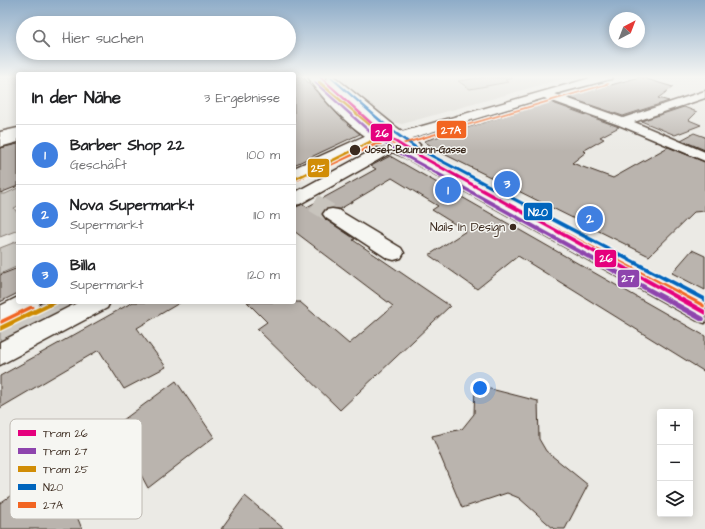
<!DOCTYPE html>
<html lang="de">
<meta charset="utf-8">
<style>
:root{--surface:#fff;--page:#f6f6f6;--text:#202124;--muted:#757577;--line:#e0e0e0;--accent:#3b2a1e}
body{margin:0;font-family:"Architects Daughter",sans-serif;background:var(--page);color:var(--text)}
.controls{position:absolute;right:12px;bottom:12px;display:grid;overflow:hidden;border-radius:4px;box-shadow:0 2px 10px #0003}
.controls button{width:36px;height:36px;display:grid;place-items:center;padding:0;border:0;border-bottom:1px solid var(--line);background:var(--surface);color:var(--text);font:20px sans-serif}
.compass{position:absolute;left:609px;top:12px;width:36px;height:36px;border-radius:50%;background:var(--surface);box-shadow:0 2px 10px #0003;rotate:42deg}
.you{position:absolute;left:480px;top:388px;width:14px;height:14px;margin:-10px;border:3px solid #fff;border-radius:50%;background:#1a73e8;box-shadow:0 0 0 6px #1a73e833}
.badge{display:grid;place-items:center;width:26px;height:26px;border-radius:50%;background:var(--accent);color:#fff;font-size:13px;font-weight:700}
.pin{position:absolute;translate:-50% -50%;border:2px solid #fff;box-shadow:0 1px 4px #0006}
.list{margin:0;padding:0;list-style:none}
h2{display:flex;justify-content:space-between;align-items:center;height:52px;margin:0;padding:0 16px;font-size:17px}
h2 small{font-size:13px;font-weight:400;color:var(--muted)}
.list li{display:grid;grid-template-columns:26px 1fr auto;gap:12px;align-items:center;box-sizing:border-box;height:60px;padding:0 16px;border-top:1px solid var(--line)}
.list b{display:block;font-size:15px;white-space:nowrap}
.list p{margin:0;font-size:13px;white-space:nowrap;color:var(--muted)}
.list em{font-size:13px;font-style:normal;color:var(--muted)}
.icon{flex:none;width:22px;height:22px;fill:none;stroke:currentColor;stroke-width:2;stroke-linecap:round;stroke-linejoin:round}
.map{position:relative;flex:none;width:705px;height:529px;overflow:hidden}
.search{position:absolute;background:var(--surface);box-shadow:0 2px 10px #0003;left:16px;top:16px;width:280px;height:44px;display:flex;align-items:center;gap:10px;box-sizing:border-box;padding:0 14px;border-radius:22px;color:var(--muted);font-size:15px}
.panel{position:absolute;background:var(--surface);box-shadow:0 2px 10px #0003;left:16px;top:72px;width:280px;height:232px;border-radius:4px}
.map>svg:first-child{display:block}
.built{fill:#dcdad4}
.green{fill:#cdcac4;stroke:#847a71}
.building{fill:#bab4ae;stroke:#3b2a1e}
.lines{fill:none;stroke-linecap:round;stroke-linejoin:round}
.minor-tunnel{stroke:#c8c4bd;stroke-width:18;stroke-dasharray:18 10;stroke-linecap:butt}
.minor-casing{stroke:#3b2a1e;stroke-width:3}
.major-casing{stroke:#3b2a1e;stroke-width:3}
.minor{fill:#f6f6f2;fill-rule:evenodd}
.major{fill:#f6f6f2;fill-rule:evenodd}
.tram{stroke:#3b2a1e;stroke-width:1}
.bus-1-casing{stroke:#f6f6f2;stroke-width:3}
.bus-2-casing{stroke:#f6f6f2;stroke-width:3}
.bus-1{fill:#0065bd;fill-rule:evenodd}
.bus-2{fill:#f26522;fill-rule:evenodd}
.tram-1-casing{stroke:#f6f6f2;stroke-width:3}
.tram-2-casing{stroke:#f6f6f2;stroke-width:3}
.tram-3-casing{stroke:#f6f6f2;stroke-width:3}
.tram-1{fill:#e5007d;fill-rule:evenodd}
.tram-2{fill:#8e44ad;fill-rule:evenodd}
.tram-3{fill:#d18d06;fill-rule:evenodd}
.stop-dot{fill:#3b2a1e;stroke:#f6f6f2;stroke-width:1.5}
.labels{text-anchor:middle;dominant-baseline:central;stroke-width:3;stroke-linejoin:round;paint-order:stroke}
.far-stop-label{font-size:10px;font-weight:bold;fill:#3b2a1e;stroke:#f6f6f2;text-anchor:start}
.poi-label{font-size:12px;fill:#3b2a1e;stroke:#f6f6f2;text-anchor:end}
.key{fill:#f6f6f2;stroke:#beb9b2;stroke-width:1}
.key-label{font-size:11px;fill:#3b2a1e}
.line-badge{stroke:#f6f6f2;stroke-width:1.5}
.badge-label{font-size:11px;text-anchor:middle;font-weight:bold;fill:#fff}
</style>
<div class="map">
<svg width="705" height="529" viewBox="0 0 705 529">
<rect width="100%" height="100%" fill="#ebeae5"/>
<filter id="ink" filterUnits="userSpaceOnUse"><feTurbulence type="fractalNoise" baseFrequency=".025" numOctaves="2"/><feDisplacementMap in="SourceGraphic" scale="8" xChannelSelector="R" yChannelSelector="G"/><feConvolveMatrix kernelMatrix="1 2 1 2 8 2 1 2 1" color-interpolation-filters="sRGB"/></filter>
<g filter="url(#ink)">
<polygon class="built" points="339,77 569,77 402,124 391,122"/>
<g class="green">
<polygon points="486,77 513,78 505,80 508,82 470,89 458,81"/>
<polygon points="18,188 18,206 14,208 18,214 18,230 0,237 0,194 5,194"/>
<polygon points="18,241 18,266 0,274 0,248"/>
<polygon points="41,302 87,302 0,347 0,322"/>
</g>
<g class="building">
<polygon points="294,77 303,77 338,115 360,134 294,165"/>
<polygon points="640,77 673,87 658,98 669,101 623,116 567,97"/>
<polygon points="550,102 619,127 600,137 604,139 583,151 586,152 572,163 613,178 668,147 705,162 705,211 694,212 649,256 438,151 424,141"/>
<polygon points="684,107 697,112 689,120 701,125 675,135 641,121"/>
<polygon points="694,133 705,137 705,150 681,140"/>
<polygon points="18,144 18,186 0,193 0,148"/>
<polygon points="390,156 705,336 705,372 518,256 477,289 429,255 466,231 432,210 438,206 392,178 340,209 326,209 322,215 325,219 355,239 353,240 450,306 340,410 257,329 267,322 247,302 300,302 349,344 393,306 294,231 294,208 303,204 307,207 376,169 371,166"/>
<polygon points="692,250 705,256 705,290 672,273"/>
<polygon points="18,268 18,293 0,302 0,275"/>
<polygon points="133,302 181,302 137,328 166,367 124,389 99,350 0,408 0,376"/>
<polygon points="176,381 214,437 148,488 115,426"/>
<polygon points="475,385 538,401 539,439 546,451 588,485 565,529 554,529 519,498 507,493 462,508 432,436 462,429 474,414"/>
<polygon points="56,464 82,529 0,529 0,503"/>
<polygon points="245,496 284,529 221,529"/>
</g>
<g class="lines">
<polyline class="minor-tunnel" points="314,203 332,214"/>
<defs>
<g id="minor">
<polygon points="594,77 612,77 611,79 555,94 623,118 705,91 705,98 634,122 705,152 705,161 619,125 544,98 405,140 396,150 300,204 294,205 294,193 389,141 376,141 294,179 294,168 369,134 398,133"/>
<polygon points="18,134 18,142 0,147 0,139"/>
<polygon points="332,209 338,210 401,248 404,253 401,258 394,260 387,258 326,218 323,214 326,210"/>
<polygon points="18,297 18,302 40,302 37,308 0,325 0,306"/>
<polygon points="79,302 110,302 107,308 0,365 0,342"/>
</g>
<g id="major">
<path d="M308,77H319C343,104 370,134 404,146L386,133L328,82L326,80L328,78H336L396,127L417,142L420,145L417,148L412,149L705,301V323L696,320L404,157C365,142 332,112 308,77Z"/>
<polygon points="18,128 18,136 0,141 0,132"/>
</g>
</defs>
<use href="#minor" class="minor-casing"/>
<use href="#major" class="major-casing"/>
<use href="#minor" class="minor"/>
<use href="#major" class="major"/>
<path class="tram" d="M359,152C381,144 402,145 424,155"/>
<defs>
<polygon id="bus-1" points="329,77 332,77 392,129 416,146 705,297 705,302 414,148 390,131"/>
<g id="bus-2">
<polygon points="608,83 610,84 402,145 413,152 704,304 705,306 704,308 700,308 411,154 397,145 377,145 298,181 297,181 295,180 375,143 394,143 396,142 402,143"/>
<polygon points="30,306 34,306 35,308 34,310 5,324 1,324 0,322 1,320"/>
</g>
</defs>
<use href="#bus-1" class="bus-1-casing"/>
<use href="#bus-2" class="bus-2-casing"/>
<use href="#bus-1" class="bus-1"/>
<use href="#bus-2" class="bus-2"/>
<defs>
<polygon id="tram-1" points="319,77 322,77 383,132 405,146 705,310 705,315 403,148 381,134"/>
<polygon id="tram-2" points="315,81 378,137 401,152 704,317 705,319 704,321 700,321 399,154 376,139 314,83 314,82"/>
<g id="tram-3">
<polygon points="318,81 320,81 376,129 379,135 371,143 294,181 294,178 369,141 375,135 374,130 318,83"/>
<polygon points="49,302 57,302 56,304 0,331 0,326"/>
</g>
</defs>
<use href="#tram-1" class="tram-1-casing"/>
<use href="#tram-2" class="tram-2-casing"/>
<use href="#tram-3" class="tram-3-casing"/>
<use href="#tram-1" class="tram-1"/>
<use href="#tram-2" class="tram-2"/>
<use href="#tram-3" class="tram-3"/>
</g>
</g>
<linearGradient id="sky" x2="0" y2="1"><stop stop-color="#8eacc8"/><stop offset="0.51" stop-color="#f6f6f3"/><stop offset="1" stop-color="#f6f6f3" stop-opacity="0"/></linearGradient>
<rect width="705" height="151" fill="url(#sky)"/>
<g class="stop-dot">
<circle cx="355" cy="150" r="6"/>
<circle cx="513" cy="227" r="4"/>
</g>
<g class="labels">
<g class="far-stop-label">
<text x="365" y="150">Josef-Baumann-Gasse</text>
</g>
<g class="poi-label">
<text x="505" y="227">Nails In Design</text>
</g>
</g>
<rect x="10" y="419" width="132" height="100" rx="6" class="key"/>
<rect x="18" y="430" width="18" height="6" fill="#e5007d"/>
<rect x="18" y="448" width="18" height="6" fill="#8e44ad"/>
<rect x="18" y="466" width="18" height="6" fill="#d18d06"/>
<rect x="18" y="484" width="18" height="6" fill="#0065bd"/>
<rect x="18" y="502" width="18" height="6" fill="#f26522"/>
<g class="key-label">
<text x="43" y="437">Tram 26</text>
<text x="43" y="455">Tram 27</text>
<text x="43" y="473">Tram 25</text>
<text x="43" y="491">N20</text>
<text x="43" y="509">27A</text>
</g>
<g class="line-badge">
<rect x="436" y="120" width="31" height="19" rx="4" fill="#f26522"/>
<rect x="370" y="123" width="23" height="19" rx="4" fill="#e5007d"/>
<rect x="307" y="158" width="23" height="20" rx="4" fill="#d18d06"/>
<rect x="523" y="202" width="30" height="19" rx="4" fill="#0065bd"/>
<rect x="594" y="249" width="23" height="19" rx="4" fill="#e5007d"/>
<rect x="617" y="269" width="23" height="19" rx="4" fill="#8e44ad"/>
</g>
<g class="badge-label">
<text x="451" y="134">27A</text>
<text x="382" y="137">26</text>
<text x="318" y="172">25</text>
<text x="538" y="216">N20</text>
<text x="606" y="262">26</text>
<text x="628" y="282">27</text>
</g>
</svg>
<div class="controls">
<button>+</button>
<button>−</button>
<button><svg class="icon" aria-label="layers" viewBox="0 0 24 24"><path d="M12 4l9 5-9 5-9-5zM3 14l9 5 9-5"/></svg></button>
</div>
<svg class="compass" viewBox="-18 -18 36 36"><path d="M0-13l5 13h-10z" fill="#e53935"/><path d="M0 13l5-13h-10z" fill="#757577"/></svg>
<div class="you"></div>
<div class="pin badge" style="left:448px;top:190px;background:#3f7fe0">1</div>
<div class="pin badge" style="left:590px;top:219px;background:#3f7fe0">2</div>
<div class="pin badge" style="left:507px;top:184px;background:#3f7fe0">3</div>
<div class="search"><svg class="icon" aria-label="search" viewBox="0 0 24 24"><circle cx="10" cy="10" r="6"/><path d="M15 15l6 6"/></svg>Hier suchen</div>
<section class="panel">
<h2>In der Nähe<small>3 Ergebnisse</small></h2>
<ul class="list">
<li><span class="badge" style="background:#3f7fe0">1</span><div><b>Barber Shop 22</b><p>Geschäft</p></div><em>100 m</em></li>
<li><span class="badge" style="background:#3f7fe0">2</span><div><b>Nova Supermarkt</b><p>Supermarkt</p></div><em>110 m</em></li>
<li><span class="badge" style="background:#3f7fe0">3</span><div><b>Billa</b><p>Supermarkt</p></div><em>120 m</em></li>
</ul>
</section>
</div>
